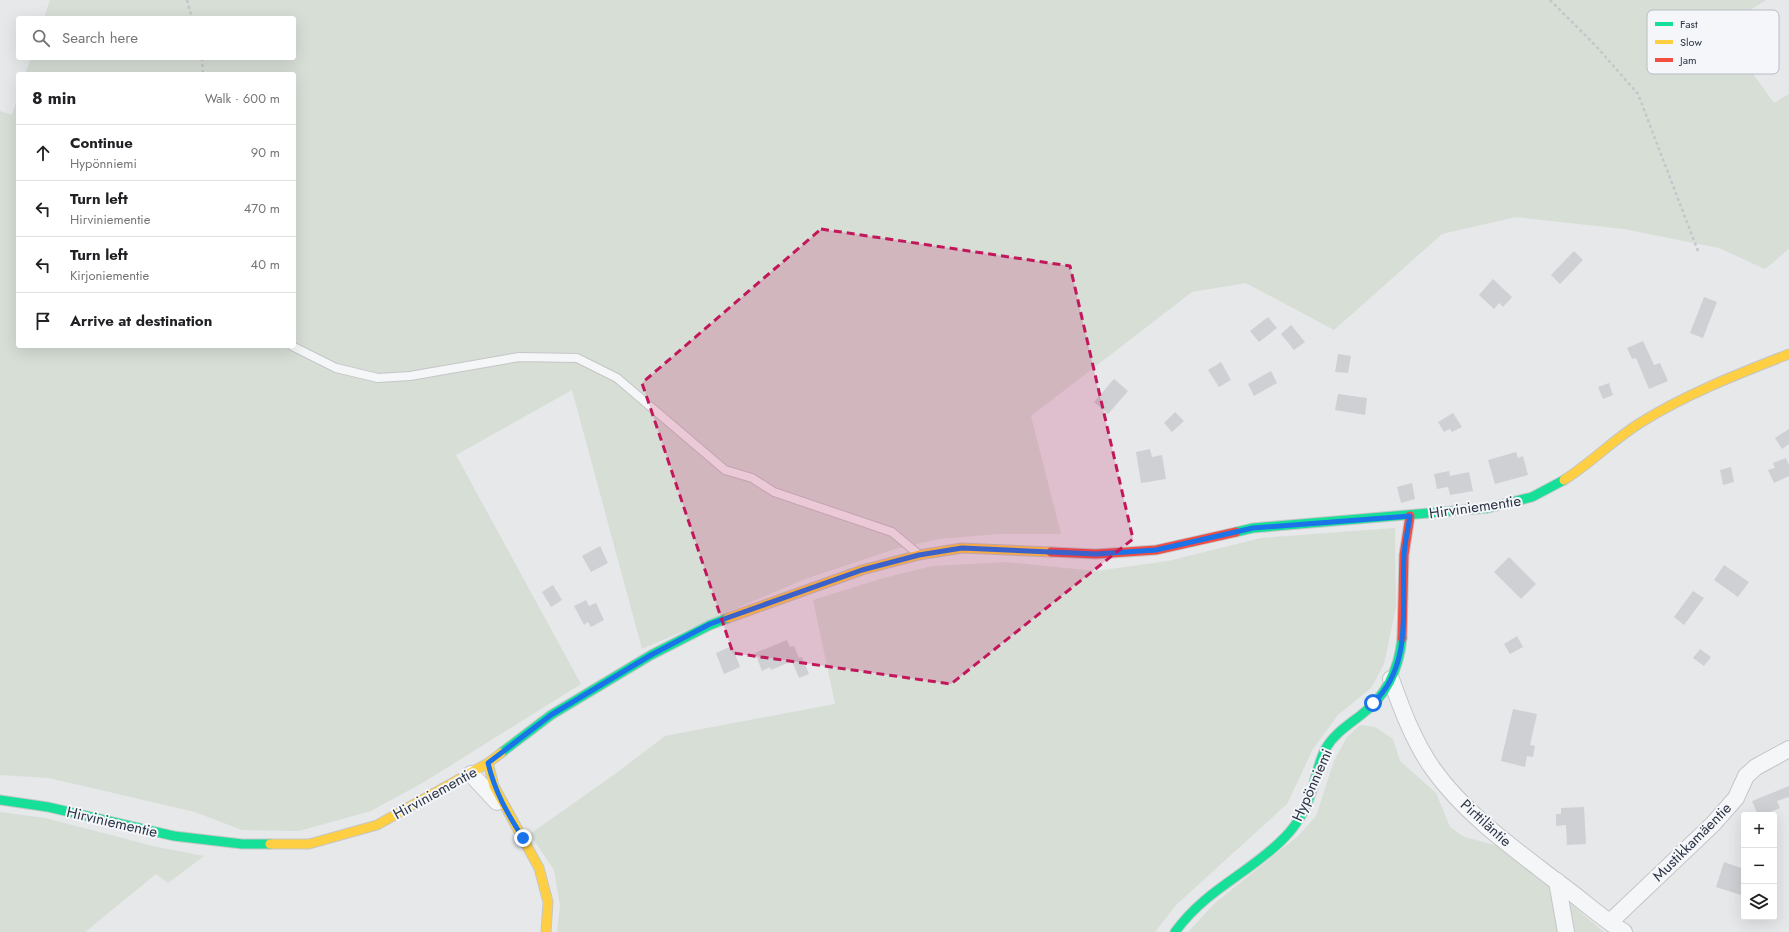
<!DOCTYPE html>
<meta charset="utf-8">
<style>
:root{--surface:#fff;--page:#f6f6f6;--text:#202124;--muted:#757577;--line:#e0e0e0}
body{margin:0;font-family:Jost,sans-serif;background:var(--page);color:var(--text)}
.controls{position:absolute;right:12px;bottom:12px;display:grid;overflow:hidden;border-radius:4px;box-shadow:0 4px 16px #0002}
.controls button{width:36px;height:36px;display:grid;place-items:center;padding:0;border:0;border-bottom:1px solid var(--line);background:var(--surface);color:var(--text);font:20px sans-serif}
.stop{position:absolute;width:12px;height:12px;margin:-9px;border:3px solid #1a73e8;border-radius:50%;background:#fff}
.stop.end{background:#1a73e8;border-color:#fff;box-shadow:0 1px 4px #0008}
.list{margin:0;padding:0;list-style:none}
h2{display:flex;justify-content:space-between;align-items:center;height:52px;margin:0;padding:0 16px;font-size:17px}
h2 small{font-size:13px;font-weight:400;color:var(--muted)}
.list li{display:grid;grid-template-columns:26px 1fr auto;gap:12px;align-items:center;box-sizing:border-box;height:56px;padding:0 16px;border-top:1px solid var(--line)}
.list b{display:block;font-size:15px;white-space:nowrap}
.list p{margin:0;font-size:13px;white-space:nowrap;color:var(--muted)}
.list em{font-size:13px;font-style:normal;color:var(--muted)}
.icon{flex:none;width:22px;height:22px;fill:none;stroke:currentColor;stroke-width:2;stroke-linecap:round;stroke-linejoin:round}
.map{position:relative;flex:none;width:1789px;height:932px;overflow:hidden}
.search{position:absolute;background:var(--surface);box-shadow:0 4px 16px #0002;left:16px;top:16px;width:280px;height:44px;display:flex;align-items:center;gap:10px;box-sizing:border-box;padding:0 14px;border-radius:4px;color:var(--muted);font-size:15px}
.panel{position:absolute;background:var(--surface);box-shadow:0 4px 16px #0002;left:16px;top:72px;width:280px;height:276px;border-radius:4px}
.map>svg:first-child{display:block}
.green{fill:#d6ded6}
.building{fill:#ced0d3}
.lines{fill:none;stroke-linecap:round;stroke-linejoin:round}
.lane-casing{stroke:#c4c6c8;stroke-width:10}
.street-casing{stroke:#c4c6c8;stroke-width:18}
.fast-casing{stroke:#c4c6c8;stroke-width:11}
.slow-casing{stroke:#c4c6c8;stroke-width:11}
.jam-casing{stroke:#c4c6c8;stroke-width:11}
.path{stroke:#c5c6ca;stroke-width:2.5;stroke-dasharray:3 3;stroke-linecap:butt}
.lane{stroke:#f5f6f7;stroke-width:8}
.street{stroke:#f5f6f7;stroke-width:16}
.fast{stroke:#16e098;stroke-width:9}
.slow{stroke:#ffcf43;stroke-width:9}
.jam{stroke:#f24e42;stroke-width:9}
.route{stroke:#1a73e8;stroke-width:5}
.marked{fill:#c2185b;fill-opacity:0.2;stroke:#c2185b;stroke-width:3;stroke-dasharray:8 5;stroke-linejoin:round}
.labels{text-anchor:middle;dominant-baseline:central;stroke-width:4;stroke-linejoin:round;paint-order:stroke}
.street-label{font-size:15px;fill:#2b3445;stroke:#f4f6f9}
.key{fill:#f4f6f9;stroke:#b8bcc3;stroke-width:1}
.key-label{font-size:11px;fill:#2b3445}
</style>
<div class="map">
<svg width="1789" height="932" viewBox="0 0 1789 932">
<rect width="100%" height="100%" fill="#e6e8ea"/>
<g class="green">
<polygon points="50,0 1766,0 1721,29 1774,103 1789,94 1789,249 1765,269 1719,248 1624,229 1516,217 1442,234 1334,330 1246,283 1192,292 1031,416 1061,534 999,534 939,539 895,549 805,579 642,649 572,390 456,455 581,684 424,782 371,811 299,831 242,830 195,812 49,778 0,775 0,111 12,115 18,97 18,346 294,346 294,74 25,74 31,58 294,58 294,18 44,18"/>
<polygon points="1395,528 1396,607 1384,664 1371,688 1338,715 1313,749 1287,804 1176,905 1155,932 557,932 560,906 554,870 530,834 615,774 665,736 835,704 813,600 880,579 932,566 1006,562 1096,571 1168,561 1261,538"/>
<polygon points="1360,725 1375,727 1393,739 1400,761 1436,793 1450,827 1464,837 1499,846 1550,886 1604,932 1188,932 1215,903 1298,836 1316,816 1334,761 1347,737"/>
<polygon points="0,812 45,818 157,847 204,856 168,883 156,874 85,932 0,932"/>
</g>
<g class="building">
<polygon points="1574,251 1583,260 1560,284 1551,275"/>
<polygon points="1493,279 1512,297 1503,307 1499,303 1494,309 1479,295"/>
<polygon points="1704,297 1717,302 1703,338 1690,333"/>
<polygon points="1268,317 1277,328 1259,342 1250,331"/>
<polygon points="1291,325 1305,342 1294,350 1281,334"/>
<polygon points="1643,341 1654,365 1660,363 1668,381 1649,389 1636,358 1632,359 1627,348"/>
<polygon points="1338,354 1351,356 1348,373 1335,372"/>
<polygon points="1221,362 1231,380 1219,387 1208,370"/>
<polygon points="1271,371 1277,383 1254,396 1248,384"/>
<polygon points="1114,379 1128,391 1108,414 1094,402"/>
<polygon points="1609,383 1613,395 1603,399 1598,387"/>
<polygon points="1338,394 1367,398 1365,415 1335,410"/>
<polygon points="1175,412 1184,421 1172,432 1164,423"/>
<polygon points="1453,413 1462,427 1452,432 1450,429 1444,432 1438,422"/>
<polygon points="1789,429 1789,444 1782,449 1775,438"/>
<polygon points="1150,449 1152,457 1162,455 1166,479 1141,483 1136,452"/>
<polygon points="1516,452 1518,458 1523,456 1528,475 1495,484 1488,460"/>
<polygon points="1786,458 1789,465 1789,476 1774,483 1768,470 1775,468 1773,463"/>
<polygon points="1731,467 1734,482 1723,485 1720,470"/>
<polygon points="1449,471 1450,476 1469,472 1473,491 1450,495 1448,487 1437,489 1434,474"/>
<polygon points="1412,483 1415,499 1401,503 1397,487"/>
<polygon points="600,546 608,563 591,572 582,556"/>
<polygon points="1509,557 1536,584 1521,599 1494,572"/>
<polygon points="1724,565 1749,582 1738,597 1714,580"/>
<polygon points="553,585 562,600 551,607 542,592"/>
<polygon points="1693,591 1704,598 1684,625 1674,617"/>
<polygon points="586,600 589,606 596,603 604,620 591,627 588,622 584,625 574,606"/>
<polygon points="1517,636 1523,647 1510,654 1504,644"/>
<polygon points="787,640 790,647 794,646 799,658 802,657 809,674 799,678 792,661 771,670 770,667 762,671 755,653"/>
<polygon points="732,646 740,667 724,674 716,653"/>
<polygon points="1700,649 1711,657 1704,666 1693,658"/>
<polygon points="1513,709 1537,714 1530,745 1535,746 1533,757 1527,756 1525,767 1501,761"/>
<polygon points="1789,786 1789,797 1777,801 1780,808 1764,815 1758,815 1752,801"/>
<polygon points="1584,807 1586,844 1567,845 1566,825 1556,826 1556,814 1561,814 1561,808"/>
<polygon points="1724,862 1744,869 1744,896 1716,887"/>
</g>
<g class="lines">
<defs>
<polyline id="lane" points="292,346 336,368 378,378 410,376 519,357 577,358 617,378 725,470 752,478 774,492 892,532 917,553"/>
<g id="street">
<path d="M1391,679C1402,710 1414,742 1433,769C1465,814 1513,848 1556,881C1579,897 1600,917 1624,932"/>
<polyline points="471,774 497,802"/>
<polyline points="1557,881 1566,932"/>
<polyline points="1610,922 1713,824 1736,798 1746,776 1756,767 1789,749"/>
</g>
<g id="fast">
<polyline points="1236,532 1253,528 1488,508 1532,497 1564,480"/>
<polyline points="501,753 551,715 651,655 710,625 728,618"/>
<polyline points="0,800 48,807 174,836 242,844 270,844"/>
<path d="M1175,932C1207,888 1249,874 1284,838C1300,822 1309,803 1314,783C1317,771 1320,759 1326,748C1334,734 1348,725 1361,715C1386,696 1399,670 1402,638"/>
</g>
<g id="slow">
<path d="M1564,480C1591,463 1613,440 1640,423C1686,394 1738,374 1789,354"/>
<polyline points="728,618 862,570 919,555 962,548 1051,552"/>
<polyline points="488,763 494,786 539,868 548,902 546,932"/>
<polyline points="270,844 309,844 377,825 488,763 501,753"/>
</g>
<g id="jam">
<polyline points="1051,552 1096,554 1156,550 1236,532"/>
<polyline points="1402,638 1404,555 1410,516"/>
</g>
</defs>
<use href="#lane" class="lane-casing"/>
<use href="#street" class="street-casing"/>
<use href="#fast" class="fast-casing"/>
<use href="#slow" class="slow-casing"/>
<use href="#jam" class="jam-casing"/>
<g class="path">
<polyline points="187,0 192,18"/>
<polyline points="1550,0 1596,46 1638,94 1698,251"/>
<polyline points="202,58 203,74"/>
</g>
<use href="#lane" class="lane"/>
<use href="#street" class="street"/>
<use href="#fast" class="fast"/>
<use href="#slow" class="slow"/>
<use href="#jam" class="jam"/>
</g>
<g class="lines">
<path class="route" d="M523,838C507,813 495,792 488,763L551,715L651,655L710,624L862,570L919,555L962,548L1096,554L1156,550L1253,528L1410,516C1408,529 1405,542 1404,555C1401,605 1414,665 1373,703"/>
</g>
<path class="marked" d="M821,229L1070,266L1133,539L951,684L733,653L642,383Z"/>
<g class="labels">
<g class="street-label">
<text transform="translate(1475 507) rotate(-8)">Hirviniementie</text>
<text transform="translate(1312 785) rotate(-66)">Hypönniemi</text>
<text transform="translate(435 793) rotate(-29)">Hirviniementie</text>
<text transform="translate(112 822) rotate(13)">Hirviniementie</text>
<text transform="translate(1486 823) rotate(42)">Pirttiläntie</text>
<text transform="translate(1692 842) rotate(-45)">Mustikkamäentie</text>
</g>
</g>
<rect x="1647" y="10" width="132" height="64" rx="6" class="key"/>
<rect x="1655" y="22" width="18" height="4" fill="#16e098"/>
<rect x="1655" y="40" width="18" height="4" fill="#ffcf43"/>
<rect x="1655" y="58" width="18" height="4" fill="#f24e42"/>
<g class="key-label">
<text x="1680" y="28">Fast</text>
<text x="1680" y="46">Slow</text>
<text x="1680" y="64">Jam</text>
</g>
</svg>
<div class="controls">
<button>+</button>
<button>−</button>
<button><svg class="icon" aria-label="layers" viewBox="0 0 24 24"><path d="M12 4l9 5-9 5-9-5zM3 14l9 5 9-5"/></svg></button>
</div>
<div class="stop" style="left:1373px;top:703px"></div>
<div class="stop end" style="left:523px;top:838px"></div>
<div class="search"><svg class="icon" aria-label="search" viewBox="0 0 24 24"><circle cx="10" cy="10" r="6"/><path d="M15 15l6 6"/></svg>Search here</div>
<section class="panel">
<h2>8 min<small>Walk · 600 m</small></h2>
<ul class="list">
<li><svg class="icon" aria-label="ahead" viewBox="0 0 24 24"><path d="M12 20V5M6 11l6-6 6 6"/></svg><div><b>Continue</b><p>Hypönniemi</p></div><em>90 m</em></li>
<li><svg class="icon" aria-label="left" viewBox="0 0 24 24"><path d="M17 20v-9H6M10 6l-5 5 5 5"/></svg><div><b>Turn left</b><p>Hirviniementie</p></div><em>470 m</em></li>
<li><svg class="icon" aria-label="left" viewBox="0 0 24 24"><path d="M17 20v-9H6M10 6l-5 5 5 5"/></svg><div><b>Turn left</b><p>Kirjoniementie</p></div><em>40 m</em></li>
<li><svg class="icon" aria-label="arrive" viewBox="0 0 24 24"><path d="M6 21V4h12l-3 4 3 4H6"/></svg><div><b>Arrive at destination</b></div></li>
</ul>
</section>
</div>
